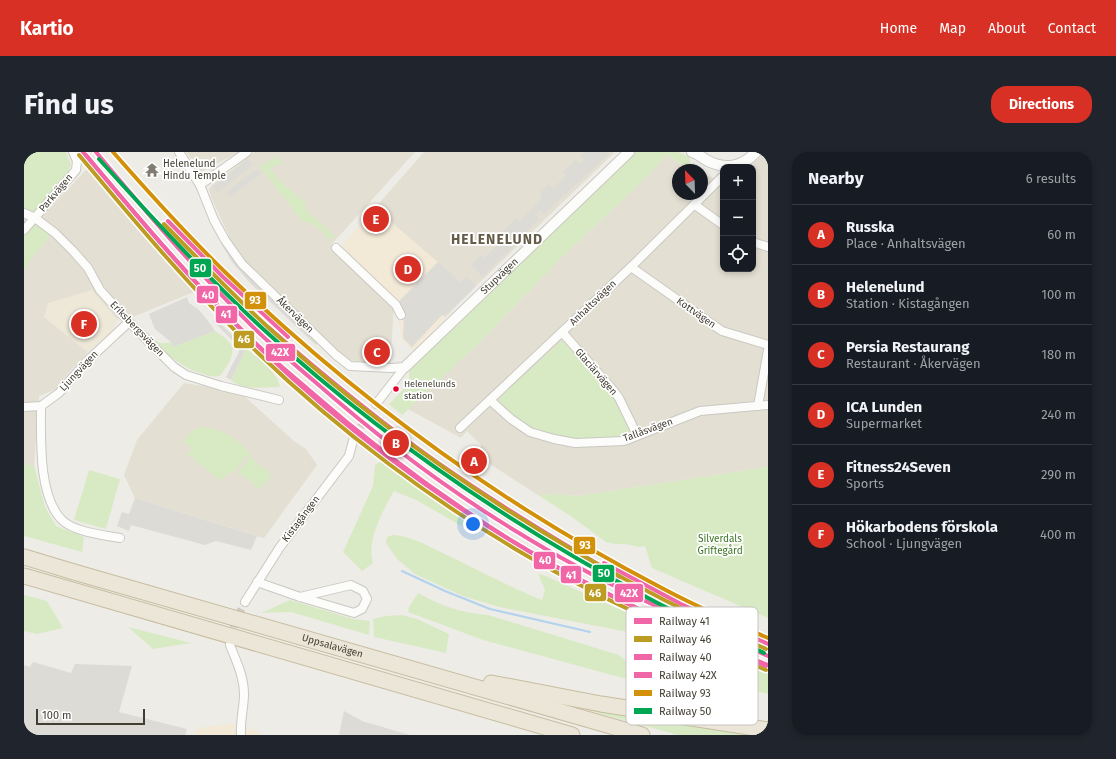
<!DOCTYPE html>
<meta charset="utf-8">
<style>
:root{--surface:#171b24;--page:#20242c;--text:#f1f3f6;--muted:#9ea1a6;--line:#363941;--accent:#d93025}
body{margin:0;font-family:"Fira Sans",sans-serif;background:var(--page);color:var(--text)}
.controls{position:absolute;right:12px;top:12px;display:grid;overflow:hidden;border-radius:8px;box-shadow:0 2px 6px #0003}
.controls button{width:36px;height:36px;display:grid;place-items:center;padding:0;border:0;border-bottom:1px solid var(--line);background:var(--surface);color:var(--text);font:20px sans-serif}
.compass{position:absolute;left:648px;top:12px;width:36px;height:36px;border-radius:50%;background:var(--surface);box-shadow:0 2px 6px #0003;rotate:337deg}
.scale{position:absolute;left:12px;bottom:10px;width:109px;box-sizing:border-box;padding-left:4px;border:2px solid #433e32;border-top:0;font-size:11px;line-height:14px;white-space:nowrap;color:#433e32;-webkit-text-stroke:3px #fff;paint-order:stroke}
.you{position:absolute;left:449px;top:372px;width:14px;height:14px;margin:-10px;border:3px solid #fff;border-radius:50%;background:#1a73e8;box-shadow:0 0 0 6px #1a73e833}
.badge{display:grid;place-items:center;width:26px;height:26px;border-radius:50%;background:var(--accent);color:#fff;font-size:13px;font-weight:700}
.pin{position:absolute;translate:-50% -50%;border:2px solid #fff;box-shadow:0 1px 4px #0006}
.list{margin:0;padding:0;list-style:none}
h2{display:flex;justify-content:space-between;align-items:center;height:52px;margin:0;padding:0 16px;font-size:17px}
h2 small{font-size:13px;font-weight:400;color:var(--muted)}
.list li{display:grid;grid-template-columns:26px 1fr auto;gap:12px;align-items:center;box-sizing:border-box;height:60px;padding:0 16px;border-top:1px solid var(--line)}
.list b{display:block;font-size:15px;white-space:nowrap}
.list p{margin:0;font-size:13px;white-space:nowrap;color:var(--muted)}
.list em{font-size:13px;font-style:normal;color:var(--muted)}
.icon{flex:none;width:22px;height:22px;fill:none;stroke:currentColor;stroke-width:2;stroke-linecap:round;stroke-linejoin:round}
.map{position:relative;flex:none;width:744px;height:583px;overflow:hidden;border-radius:16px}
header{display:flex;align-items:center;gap:24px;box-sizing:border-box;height:56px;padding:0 20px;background:var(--accent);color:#fff}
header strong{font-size:19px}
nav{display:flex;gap:22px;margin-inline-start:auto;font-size:14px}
.intro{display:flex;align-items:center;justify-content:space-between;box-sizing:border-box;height:96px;padding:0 24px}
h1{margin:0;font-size:28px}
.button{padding:10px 18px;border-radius:16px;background:var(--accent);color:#fff;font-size:14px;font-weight:700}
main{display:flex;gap:24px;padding:0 24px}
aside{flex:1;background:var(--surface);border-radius:16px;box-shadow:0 2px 6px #0003}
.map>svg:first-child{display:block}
.residential{fill:#e3dfd2}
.commercial{fill:#f2e9d7}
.education{fill:#ede8d7}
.green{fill:#d8eac4}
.parking{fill:#dddbd6}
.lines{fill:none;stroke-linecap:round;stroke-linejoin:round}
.stream{stroke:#b3d2ee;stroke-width:2}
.minor-tunnel{stroke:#ccc9c2;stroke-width:8;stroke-dasharray:8 4;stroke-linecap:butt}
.minor-casing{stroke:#cac8c2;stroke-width:10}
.tertiary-casing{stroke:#cac8c2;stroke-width:12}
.motorway-casing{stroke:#c7bca0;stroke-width:17}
.minor{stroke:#fcfcfb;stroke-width:8}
.tertiary{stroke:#fcfcfb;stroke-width:10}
.motorway{stroke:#ebe6d7;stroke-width:15}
.rail-1-casing{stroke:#fff;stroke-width:7}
.rail-2-casing{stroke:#fff;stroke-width:7}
.rail-3-casing{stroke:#fff;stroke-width:7}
.rail-4-casing{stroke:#fff;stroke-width:7}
.rail-5-casing{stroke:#fff;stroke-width:7}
.rail-6-casing{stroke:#fff;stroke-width:7}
.rail-1{stroke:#f166a7;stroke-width:4}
.rail-2{stroke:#bd9c24;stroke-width:4}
.rail-3{stroke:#f166a7;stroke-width:4}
.rail-4{stroke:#f166a7;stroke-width:4}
.rail-5{stroke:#d3910a;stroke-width:4}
.rail-6{stroke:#00a651;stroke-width:4}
.bus-dot{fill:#e4002b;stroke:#fff;stroke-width:1.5}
.labels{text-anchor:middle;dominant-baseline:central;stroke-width:3.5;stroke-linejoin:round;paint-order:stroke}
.bus-label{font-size:9px;fill:#433e32;stroke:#fff;text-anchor:start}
.poi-label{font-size:10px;fill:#433e32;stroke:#fff;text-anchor:start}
.street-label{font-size:10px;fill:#433e32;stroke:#fff}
.park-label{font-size:10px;fill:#3d7624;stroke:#fff}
.district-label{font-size:14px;font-weight:bold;letter-spacing:1px;fill:#665d49;stroke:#fff}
.key{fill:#fff;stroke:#c7c5c2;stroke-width:1}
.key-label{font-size:11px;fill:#433e32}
.line-badge{stroke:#fff;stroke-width:1.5}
.badge-label{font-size:11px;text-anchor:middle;font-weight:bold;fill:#fff}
</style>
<header>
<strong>Kartio</strong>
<nav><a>Home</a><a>Map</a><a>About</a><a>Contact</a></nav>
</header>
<div class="intro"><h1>Find us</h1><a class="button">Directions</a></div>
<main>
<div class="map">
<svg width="744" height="583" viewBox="0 0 744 583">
<rect width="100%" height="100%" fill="#eeece6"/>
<g class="residential">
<polygon points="162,0 215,0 177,20"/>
<polygon points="230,0 391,0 307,93 312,100 370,154 366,213 324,208 234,124 221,110 206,86 188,47 185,38 187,34"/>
<polygon points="400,0 591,0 453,133 443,125 437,131 351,56"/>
<polygon points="742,0 744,0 744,315 554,344 532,342 514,343 455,305 457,293 443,279 437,286 384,257 455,191 538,105 625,23 642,3 667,18 654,18 654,42 678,42 678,22 699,29 699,117 729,117 729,15 725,15"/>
<polygon points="63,17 172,139 109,165 93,167 68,138 20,165 64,200 46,219 32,237 15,244 10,314 0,312 0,67 11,72"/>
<polygon points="160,231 190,236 220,244 271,290 282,297 293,313 240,386 111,346 100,323 113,288"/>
</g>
<g class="commercial">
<polygon points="351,56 437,130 443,125 453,133 390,199 379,189 370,154 312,100"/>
<polygon points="209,572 235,580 237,583 171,583 173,576"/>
</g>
<polygon class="education" points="68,138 93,167 89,178 64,200 20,165 24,151"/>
<g class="green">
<polygon points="0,0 42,0 47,12 42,25 8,61 0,58"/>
<polygon points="612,0 654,0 666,5 666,17 642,3 625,23 538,105 455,191 378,263 365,252 385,232 385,218 605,2"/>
<polygon points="252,4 259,11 256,14 253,11 247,17 253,26 283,52 280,56 311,84 306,88 293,75 276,67 236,15 237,14 237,12 243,11"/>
<polygon points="8,73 16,75 26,84 0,117 0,83"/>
<path d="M121,178C130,187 133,194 147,190L149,195L191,179C195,182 201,185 204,189C215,200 203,213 197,223C190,226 186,224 179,222C154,215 138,197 120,179Z"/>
<polygon points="539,189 589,246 598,259 607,282 594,288 546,289 507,277 489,265 477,255 475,249 477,244 536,190"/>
<path d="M219,194C231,204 254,220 256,235C239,235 220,239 207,228L220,201Z"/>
<path d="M177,275C195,275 216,288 227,302L219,308L211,319L202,323L197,329L163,302L168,296L159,290L160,288L171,277Z"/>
<polygon points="226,305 248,323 236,337 214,320"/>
<path d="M359,308L444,366L443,377L392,348L370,339C359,358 342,389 349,411L338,419L319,400L349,334L351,313Z"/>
<polygon points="0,312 10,314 21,355 32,374 60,385 58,400 0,384"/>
<polygon points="744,315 744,466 628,416 621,394 615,395 601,392 591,392 582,390 548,365 514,343 532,342 554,344"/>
<polygon points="65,318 96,327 82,377 50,368"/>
<path d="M369,383C388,384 406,395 423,403C455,418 485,435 518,448L521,438L514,422L522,424L652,483L744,519V542L665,524L640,487L475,455L439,444L391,422L373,407L362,391L363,385Z"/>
<path d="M394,441C418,454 437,461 464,463L595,503L617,521L610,529L459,488L384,460L385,455Z"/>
<polygon points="0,443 23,449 39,476 13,482 0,479"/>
<polygon points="266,448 329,467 346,469 345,483 267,460 237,461"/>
<polygon points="378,463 393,467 425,482 422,501 350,485 349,467 361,464"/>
<polygon points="104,475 167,491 129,497"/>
<polygon points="568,554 744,583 654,583 567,559"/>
</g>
<g class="parking">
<polygon points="560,0 583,0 585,2 520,62 516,58 512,63 515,67 459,125 447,113 457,103 460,106 473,94 469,90 492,66 496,69 518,46 515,42 525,32 529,36 542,24 539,20 551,8 556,12 560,8 557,4"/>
<polygon points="224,7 229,13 193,41 189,35"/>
<polygon points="233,17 237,22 206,45 202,40"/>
<polygon points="201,89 218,112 297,188 292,193 226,131 208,110 198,93"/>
<polygon points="414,110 437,130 443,125 453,133 421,165 418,163 388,195 379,186 380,165 374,150"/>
<polygon points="163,145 165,151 175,158 187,173 191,179 149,195 147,190 131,177 125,162"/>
<polygon points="191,166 219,194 220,201 207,228 202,225 215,200 215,195 189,169"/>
<polygon points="111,346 233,384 227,398 192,389 181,393 107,373 105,379 93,374 98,360 105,362"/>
<polygon points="9,510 47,521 51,512 108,514 95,560 163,577 161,583 10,583 0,580 0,513 6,515"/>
<polygon points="320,559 338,569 386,583 315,583"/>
</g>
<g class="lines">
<polyline class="stream" points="378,419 421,439 466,457 566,480"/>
<g class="minor-tunnel">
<polyline points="330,285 352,252"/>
<polyline points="207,487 211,470 221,450"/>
</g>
<defs>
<g id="minor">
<polyline points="155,0 176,33 190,68 201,88 218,112 312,203 326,214 367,216 381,215"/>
<polyline points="176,33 223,0"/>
<polyline points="671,53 699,73"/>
<polyline points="0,61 11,66 31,81 50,100 64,116 76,138 105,170 150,215 162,223 197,234 255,248"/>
<polyline points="0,78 52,18 53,9 49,0"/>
<polyline points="729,90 744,95"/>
<polyline points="312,96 372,153 377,163"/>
<polyline points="607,115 698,179 744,193"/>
<polyline points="538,180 589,238 595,246 613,283"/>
<polyline points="466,248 487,267 506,280 530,287 551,291 600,289 676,259 744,253"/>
<polyline points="352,252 381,215"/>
<path d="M17,254C17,286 14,344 38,368C50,380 79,383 96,386"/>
<polyline points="734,254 744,198"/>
<polyline points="0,255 17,254 35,241 61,211 105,170"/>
<polyline points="436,276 607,115 699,24"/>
<polyline points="233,430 276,445 330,461 338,457 343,447 339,439 327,433 276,445"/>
<polyline points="221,450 256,395 325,304 330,285"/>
<path d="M206,493C212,509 220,524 220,542C220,555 216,569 217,583"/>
</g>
<g id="tertiary">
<path d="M668,0C674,2 678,5 682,8C701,18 717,16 732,0"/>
<path id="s1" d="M381,215L605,0"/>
</g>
<g id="motorway">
<path id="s2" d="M0,405L50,420L618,583"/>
<polyline points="0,424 548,583"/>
<polyline points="467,531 577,552 744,578"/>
</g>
</defs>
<use href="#minor" class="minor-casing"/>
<use href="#tertiary" class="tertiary-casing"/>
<use href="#motorway" class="motorway-casing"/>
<use href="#minor" class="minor"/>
<use href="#tertiary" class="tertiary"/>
<use href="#motorway" class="motorway"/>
<defs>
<g id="rail-1">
<path d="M59,0C116,68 173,136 237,197C316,273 413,346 508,401C583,445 663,480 744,513"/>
<polyline points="144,69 199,125 264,185"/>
<path d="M244,175C299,223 355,269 414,311C473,352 534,389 596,425"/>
<polyline points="580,411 657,452 744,492"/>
</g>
<g id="rail-2">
<path d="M55,3C112,71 169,139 234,201C314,278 410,350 505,405C581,449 661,485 742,518"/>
<path d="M140,72C175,108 210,144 246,177C392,310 562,416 742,497"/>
</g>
<path id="rail-3" d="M62,3C114,65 166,127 224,184C243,203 264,220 285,238C349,294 417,345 490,390C570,439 656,477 742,514"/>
<path id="rail-4" d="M72,0C122,60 173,120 229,175C248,194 269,211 290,229C354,285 422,337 495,381C574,430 659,467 744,504"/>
<path id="rail-5" d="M89,0C125,41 162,82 202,121C330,245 477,352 636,435C671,454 708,470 744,486"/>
<path id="rail-6" d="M75,7C127,65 180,122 238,176C354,283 487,373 626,447C663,467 702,483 740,501"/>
</defs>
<use href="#rail-1" class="rail-1-casing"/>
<use href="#rail-2" class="rail-2-casing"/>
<use href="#rail-3" class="rail-3-casing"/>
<use href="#rail-4" class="rail-4-casing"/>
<use href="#rail-5" class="rail-5-casing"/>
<use href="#rail-6" class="rail-6-casing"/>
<use href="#rail-1" class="rail-1"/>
<use href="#rail-2" class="rail-2"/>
<use href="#rail-3" class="rail-3"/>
<use href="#rail-4" class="rail-4"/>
<use href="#rail-5" class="rail-5"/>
<use href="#rail-6" class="rail-6"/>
</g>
<defs>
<symbol id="temple-bare" viewBox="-9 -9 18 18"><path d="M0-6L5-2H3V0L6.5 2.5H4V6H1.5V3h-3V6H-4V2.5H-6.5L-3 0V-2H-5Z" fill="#7f7b71" stroke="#fff" stroke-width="2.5" paint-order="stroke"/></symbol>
</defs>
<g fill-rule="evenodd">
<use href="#temple-bare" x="118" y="8" width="20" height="20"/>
</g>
<circle class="bus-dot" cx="372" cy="237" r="3.5"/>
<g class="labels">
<g class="bus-label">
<text x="380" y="232">Helenelunds<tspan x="380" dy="12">station</tspan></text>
</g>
<g class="poi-label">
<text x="139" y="12">Helenelund<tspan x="139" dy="12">Hindu Temple</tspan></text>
</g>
<g class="street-label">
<text transform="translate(32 41) rotate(-50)">Parkvägen</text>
<text stroke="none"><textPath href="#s1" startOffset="131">Stupvägen</textPath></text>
<text transform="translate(569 151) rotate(-44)">Anhaltsvägen</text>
<text transform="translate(672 161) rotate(35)">Kottvägen</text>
<text transform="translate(271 163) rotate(44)">Åkervägen</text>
<text transform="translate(113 177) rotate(46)">Eriksbergsvägen</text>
<text transform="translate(55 219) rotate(-47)">Ljungvägen</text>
<text transform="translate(572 220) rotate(49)">Glaciärvägen</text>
<text transform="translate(624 278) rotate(-20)">Tallåsvägen</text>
<text transform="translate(277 367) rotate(-53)">Kistagången</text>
<text stroke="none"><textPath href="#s2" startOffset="321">Uppsalavägen</textPath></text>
</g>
<g class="park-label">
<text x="696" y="387">Silverdals<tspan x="696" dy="12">Griftegård</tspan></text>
</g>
<g class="district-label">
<text x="473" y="87">HELENELUND</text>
</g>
</g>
<rect x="602" y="455" width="132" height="118" rx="6" class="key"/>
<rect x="610" y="466" width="18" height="6" fill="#f166a7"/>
<rect x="610" y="484" width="18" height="6" fill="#bd9c24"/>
<rect x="610" y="502" width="18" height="6" fill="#f166a7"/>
<rect x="610" y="520" width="18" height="6" fill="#f166a7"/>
<rect x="610" y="538" width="18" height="6" fill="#d3910a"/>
<rect x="610" y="556" width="18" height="6" fill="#00a651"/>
<g class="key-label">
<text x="635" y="473">Railway 41</text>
<text x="635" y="491">Railway 46</text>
<text x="635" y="509">Railway 40</text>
<text x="635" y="527">Railway 42X</text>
<text x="635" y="545">Railway 93</text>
<text x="635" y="563">Railway 50</text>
</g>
<g class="line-badge">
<rect x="165" y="106" width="23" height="20" rx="4" fill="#00a651"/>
<rect x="172" y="133" width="23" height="19" rx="4" fill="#f166a7"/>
<rect x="220" y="139" width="23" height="19" rx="4" fill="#d3910a"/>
<rect x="191" y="153" width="23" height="19" rx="4" fill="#f166a7"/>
<rect x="209" y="178" width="22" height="19" rx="4" fill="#bd9c24"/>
<rect x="241" y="191" width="31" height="19" rx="4" fill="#f166a7"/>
<rect x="549" y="384" width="23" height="19" rx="4" fill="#d3910a"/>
<rect x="509" y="399" width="23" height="19" rx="4" fill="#f166a7"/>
<rect x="568" y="412" width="23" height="19" rx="4" fill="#00a651"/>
<rect x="536" y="413" width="22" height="19" rx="4" fill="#f166a7"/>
<rect x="560" y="431" width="23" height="19" rx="4" fill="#bd9c24"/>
<rect x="590" y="431" width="30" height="20" rx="4" fill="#f166a7"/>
</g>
<g class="badge-label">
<text x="176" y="120">50</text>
<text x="184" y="147">40</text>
<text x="231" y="152">93</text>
<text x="202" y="166">41</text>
<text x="220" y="191">46</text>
<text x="256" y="204">42X</text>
<text x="561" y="397">93</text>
<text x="521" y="412">40</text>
<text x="580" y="425">50</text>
<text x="547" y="427">41</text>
<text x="571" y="445">46</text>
<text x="605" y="445">42X</text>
</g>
</svg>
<div class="controls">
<button>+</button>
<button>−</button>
<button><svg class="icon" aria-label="locate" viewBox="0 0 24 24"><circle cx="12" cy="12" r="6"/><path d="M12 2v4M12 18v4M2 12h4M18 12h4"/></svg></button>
</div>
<svg class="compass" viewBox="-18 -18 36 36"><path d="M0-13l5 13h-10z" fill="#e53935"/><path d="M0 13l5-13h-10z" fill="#9ea1a6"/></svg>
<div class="scale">100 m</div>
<div class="you"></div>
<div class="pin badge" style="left:450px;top:309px">A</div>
<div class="pin badge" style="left:372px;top:291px">B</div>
<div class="pin badge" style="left:353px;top:200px">C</div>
<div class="pin badge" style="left:384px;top:117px">D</div>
<div class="pin badge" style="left:352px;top:67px">E</div>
<div class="pin badge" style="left:60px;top:172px">F</div>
</div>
<aside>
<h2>Nearby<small>6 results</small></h2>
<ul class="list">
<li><span class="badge">A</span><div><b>Russka</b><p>Place · Anhaltsvägen</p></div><em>60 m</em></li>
<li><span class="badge">B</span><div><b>Helenelund</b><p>Station · Kistagången</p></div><em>100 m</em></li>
<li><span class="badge">C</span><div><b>Persia Restaurang</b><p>Restaurant · Åkervägen</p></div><em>180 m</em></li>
<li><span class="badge">D</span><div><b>ICA Lunden</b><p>Supermarket</p></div><em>240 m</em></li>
<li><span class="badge">E</span><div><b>Fitness24Seven</b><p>Sports</p></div><em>290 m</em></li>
<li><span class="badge">F</span><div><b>Hökarbodens förskola</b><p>School · Ljungvägen</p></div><em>400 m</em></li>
</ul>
</aside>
</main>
